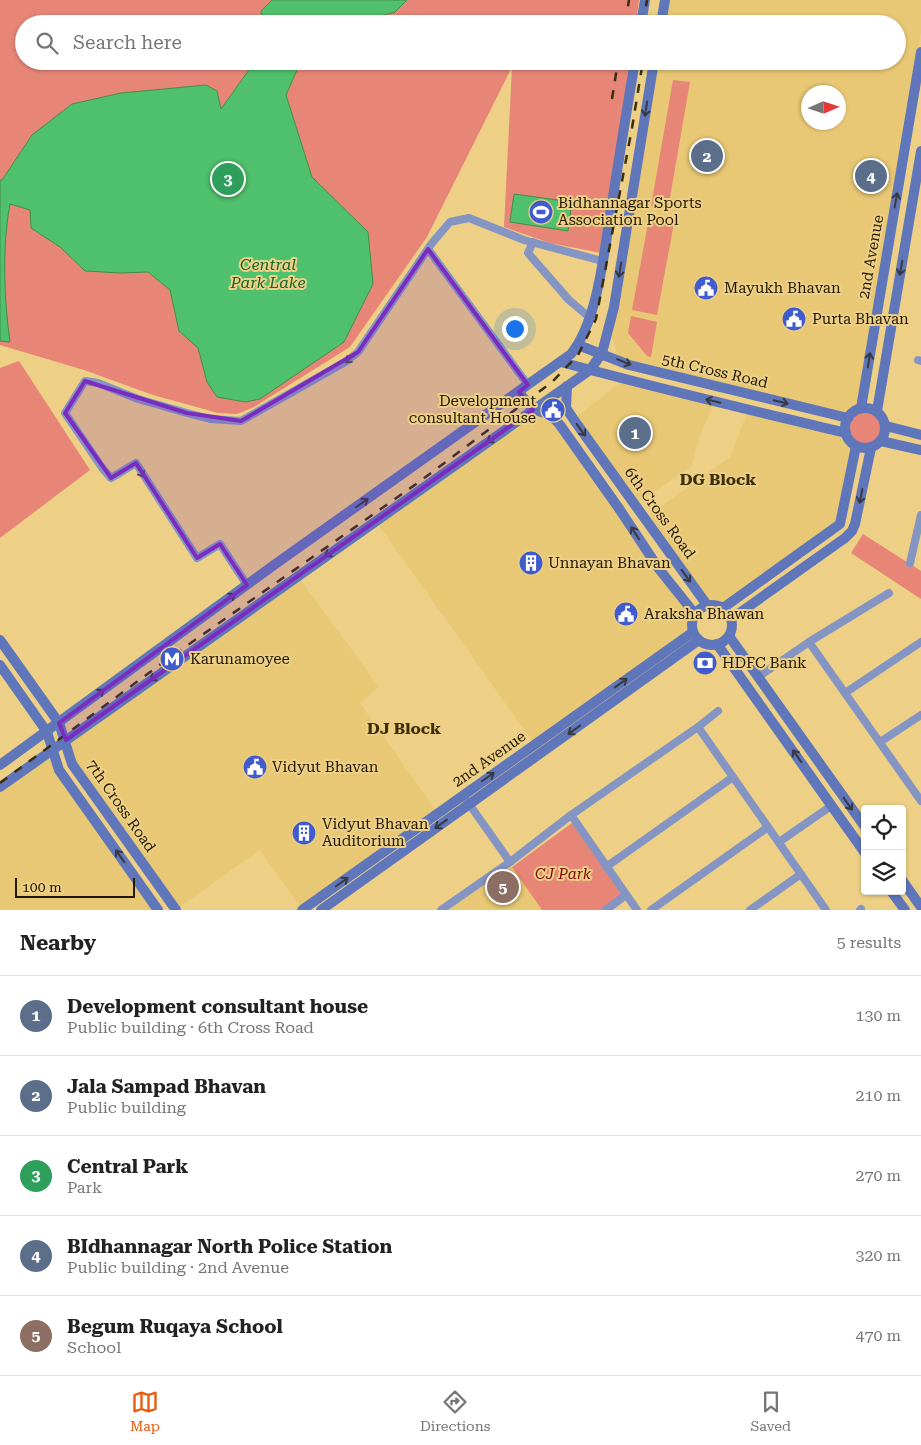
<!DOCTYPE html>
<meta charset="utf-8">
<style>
:root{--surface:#fff;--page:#f2f2f2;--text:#222;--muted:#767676;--line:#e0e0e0;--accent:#ea580c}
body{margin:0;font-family:"Roboto Serif",serif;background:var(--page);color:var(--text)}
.controls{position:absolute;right:15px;bottom:15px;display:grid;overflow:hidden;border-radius:5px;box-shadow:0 1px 4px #0004}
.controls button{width:45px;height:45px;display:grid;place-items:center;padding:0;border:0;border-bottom:1px solid var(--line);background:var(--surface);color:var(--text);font:25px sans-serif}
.compass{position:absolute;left:801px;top:85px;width:45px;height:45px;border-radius:50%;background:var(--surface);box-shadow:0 1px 4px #0004;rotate:87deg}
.scale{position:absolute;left:15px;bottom:12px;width:120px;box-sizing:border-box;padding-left:5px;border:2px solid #231800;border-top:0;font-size:14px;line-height:18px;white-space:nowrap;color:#231800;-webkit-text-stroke:4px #edd086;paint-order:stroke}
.you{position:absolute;left:514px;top:328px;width:18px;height:18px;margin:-12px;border:4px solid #fff;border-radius:50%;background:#1a73e8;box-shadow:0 0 0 8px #1a73e833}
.badge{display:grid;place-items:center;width:32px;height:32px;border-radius:50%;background:var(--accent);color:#fff;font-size:16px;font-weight:700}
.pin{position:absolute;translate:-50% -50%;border:2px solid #fff;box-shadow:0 1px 5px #0006}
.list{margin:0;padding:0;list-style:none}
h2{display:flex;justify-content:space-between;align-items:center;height:65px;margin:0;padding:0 20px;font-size:21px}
h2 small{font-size:16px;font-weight:400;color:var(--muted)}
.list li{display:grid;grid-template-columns:32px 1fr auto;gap:15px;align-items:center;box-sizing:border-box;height:80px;padding:0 20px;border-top:1px solid var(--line)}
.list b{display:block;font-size:19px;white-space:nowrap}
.list p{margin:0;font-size:16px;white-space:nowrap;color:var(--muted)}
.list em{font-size:16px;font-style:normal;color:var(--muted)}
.icon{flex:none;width:28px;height:28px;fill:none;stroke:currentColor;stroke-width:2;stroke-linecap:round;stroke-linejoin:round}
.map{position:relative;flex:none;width:921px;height:910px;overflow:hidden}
.search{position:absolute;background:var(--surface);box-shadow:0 1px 4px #0004;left:15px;right:15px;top:15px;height:55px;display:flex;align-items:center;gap:12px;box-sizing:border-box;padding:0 18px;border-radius:28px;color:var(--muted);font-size:19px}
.sheet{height:465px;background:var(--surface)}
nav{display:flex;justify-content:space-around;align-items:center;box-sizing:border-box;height:70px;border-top:1px solid var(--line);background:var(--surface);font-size:14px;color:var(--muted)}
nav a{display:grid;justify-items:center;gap:2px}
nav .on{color:var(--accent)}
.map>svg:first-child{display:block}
.built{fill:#e8c874;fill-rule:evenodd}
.green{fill:#e78577}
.water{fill:#4fc06b;stroke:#428e4b}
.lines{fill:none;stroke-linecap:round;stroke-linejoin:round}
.street{stroke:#8495c4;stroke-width:8}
.secondary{stroke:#5f76ba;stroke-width:10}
.rail{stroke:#3b2e10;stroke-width:2.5;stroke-dasharray:9 9;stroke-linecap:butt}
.oneway{stroke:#383941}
.oneway2{stroke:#4f5058}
.marked{fill:#7b2cbf;fill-opacity:0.2;stroke:#7b2cbf;stroke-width:4;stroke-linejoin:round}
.labels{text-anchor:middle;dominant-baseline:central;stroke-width:4;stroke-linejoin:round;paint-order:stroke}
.poi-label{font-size:15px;fill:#231800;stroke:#edd086;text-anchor:start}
.street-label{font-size:15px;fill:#231800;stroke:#edd086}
.park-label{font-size:15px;font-style:italic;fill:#800504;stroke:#edd086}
.water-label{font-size:16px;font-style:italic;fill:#14642d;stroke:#edd086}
.neighbourhood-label{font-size:16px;font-weight:bold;fill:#3d2f05;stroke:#edd086}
</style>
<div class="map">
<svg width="921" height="910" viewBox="0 0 921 910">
<rect width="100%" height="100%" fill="#edd086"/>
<g class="built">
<path d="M669,0H921V32L858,405L846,414L632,363L619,356L616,350L612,336L658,61H897V24H664ZM808,92H838V122H808Z"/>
<polygon points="621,382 714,404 700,435 692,466 639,502 575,418"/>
<polygon points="747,413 843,435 854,450 838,517 834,523 724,604 709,601 649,515 730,457"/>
<polygon points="533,416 542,417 559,425 690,613 688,624 689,631 532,741 378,524"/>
<polygon points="300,579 379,687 360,703 436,811 301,908 260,850 178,908 74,760 69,740"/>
<polygon points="48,757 58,772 155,910 0,910 0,792"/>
<polygon points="512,867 542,910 451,910 449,907"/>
</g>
<g class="green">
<polygon points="0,0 639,0 636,24 24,24 24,61 630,61 601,253 550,243 504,227 512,67 427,237 350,347 254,407 237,414 218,413 153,395 84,370 0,345"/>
<polygon points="673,80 690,82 668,209 651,206"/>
<polygon points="649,218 674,223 657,315 632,310"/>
<polygon points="631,316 657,322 651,357 647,356 628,333"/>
<polygon points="19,361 90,470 0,538 0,368"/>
<circle cx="866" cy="428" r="16"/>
<polygon points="863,534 921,571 921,599 851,553"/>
<polygon points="572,823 623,895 602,910 542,910 512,867"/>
</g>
<g class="water">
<polygon points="272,0 407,0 395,12 354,24 262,24 261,11"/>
<path d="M258,61H301L286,95L312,177L368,232L373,284L344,342L260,399L245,402L217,397L207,382L198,348L179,331L170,290L148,272L120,273L85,271L60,247L31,228L30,210L10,204C2,246 4,299 10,342L0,341V180H2L32,135L72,104L121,93L206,85L217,91L221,109L251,67Z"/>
<polygon points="514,194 572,202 568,231 510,222"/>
</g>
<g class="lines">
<g class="street">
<polyline points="533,242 528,253 569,300 589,317"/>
<polyline points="428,249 528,385"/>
<polyline points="918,360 921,361"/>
<polyline points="910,563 921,515"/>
<polyline points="247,585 220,544 197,558 136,463 111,478 103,469 65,413 85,381 98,383 138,399 187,413 210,419 241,421 347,361 358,352 432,243 450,222 469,218 524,240 602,261"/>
<polyline points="809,642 921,801"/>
<polyline points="758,677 809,642 889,593"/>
<polyline points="845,693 921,642"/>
<polyline points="698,727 826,910"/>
<polyline points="880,742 921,715"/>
<polyline points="467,801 510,862"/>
<polyline points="571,815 637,910"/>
<polyline points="779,842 831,806"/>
<polyline points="606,867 733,777"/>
<polyline points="441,910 510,862 571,815 698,727 718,711"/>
<polyline points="606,910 626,895"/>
<polyline points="651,910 768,827"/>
<polyline points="750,910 801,874"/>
<polyline points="860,910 861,909"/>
</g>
<g class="secondary">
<polyline points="641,24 645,0"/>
<polyline points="661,24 665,0"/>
<polyline points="578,345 629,365 848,418"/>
<path d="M561,362C655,388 751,410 846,433"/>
<polyline points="567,386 566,408 574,420 707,605"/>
<path d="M519,392L533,410C545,412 552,415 560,425L620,510L659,569L695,614"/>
<circle cx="865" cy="428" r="20"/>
<polyline points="861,408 921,52"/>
<polyline points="877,411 921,151"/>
<polyline points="886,426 921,435"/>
<polyline points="881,441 921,450"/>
<circle cx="712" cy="625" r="20"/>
<polyline points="723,608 840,524 856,446"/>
<polyline points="731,619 845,538 852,531 855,524 871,448"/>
<polyline points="729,636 865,827"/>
<polyline points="0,640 59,723 72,764 176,910"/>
<polyline points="717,644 865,853"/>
<polyline points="0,665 47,732 59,770 158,910"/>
<path d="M0,765L274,565L571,354C599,319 604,249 612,204C619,157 627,109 635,61"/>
<polyline points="0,787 590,370 602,353 614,307 654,61"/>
<polyline points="902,880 921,907"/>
<polyline points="891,891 905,910"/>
<polyline points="302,910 693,632"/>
<polyline points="321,910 699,640"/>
</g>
<g class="rail">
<polyline points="625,24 629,0"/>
<polyline points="643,24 647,0"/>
<polyline points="612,99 618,61"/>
<polyline points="0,783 161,664 419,482 552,382 578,355 596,319 632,128 643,61"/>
</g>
</g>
<defs><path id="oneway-shaft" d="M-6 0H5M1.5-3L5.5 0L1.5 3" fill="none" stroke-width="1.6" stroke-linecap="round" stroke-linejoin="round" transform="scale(1.25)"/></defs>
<g class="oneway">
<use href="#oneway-shaft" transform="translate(646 109) rotate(99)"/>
<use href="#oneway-shaft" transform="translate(896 200) rotate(-80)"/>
<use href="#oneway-shaft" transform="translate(901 268) rotate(100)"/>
<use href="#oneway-shaft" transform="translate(620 270) rotate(99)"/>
<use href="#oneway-shaft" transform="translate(869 360) rotate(-81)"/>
<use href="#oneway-shaft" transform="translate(624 362) rotate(22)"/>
<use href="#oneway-shaft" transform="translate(713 401) rotate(-167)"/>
<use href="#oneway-shaft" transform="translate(781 402) rotate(13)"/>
<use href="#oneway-shaft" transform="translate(581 430) rotate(54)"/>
<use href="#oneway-shaft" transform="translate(493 438) rotate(145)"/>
<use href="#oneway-shaft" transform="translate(861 496) rotate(101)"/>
<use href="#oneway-shaft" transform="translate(362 503) rotate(-35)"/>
<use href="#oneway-shaft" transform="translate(635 533) rotate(-123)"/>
<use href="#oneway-shaft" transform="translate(331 552) rotate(145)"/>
<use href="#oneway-shaft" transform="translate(686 576) rotate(54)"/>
<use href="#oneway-shaft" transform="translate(229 598) rotate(-36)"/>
<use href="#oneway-shaft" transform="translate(156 676) rotate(145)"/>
<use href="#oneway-shaft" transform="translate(621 683) rotate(-36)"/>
<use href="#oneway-shaft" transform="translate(98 694) rotate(-37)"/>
<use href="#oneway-shaft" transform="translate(574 730) rotate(144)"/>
<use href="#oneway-shaft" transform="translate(797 756) rotate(-126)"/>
<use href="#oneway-shaft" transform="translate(488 777) rotate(-35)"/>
<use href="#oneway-shaft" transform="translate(848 804) rotate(55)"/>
<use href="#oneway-shaft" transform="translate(441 824) rotate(144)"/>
<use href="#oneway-shaft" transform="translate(120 856) rotate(-125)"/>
<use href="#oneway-shaft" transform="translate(342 882) rotate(-35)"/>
</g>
<g class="oneway2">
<use href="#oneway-shaft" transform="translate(351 358) rotate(143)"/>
<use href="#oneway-shaft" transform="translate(140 471) rotate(57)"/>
</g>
<path class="marked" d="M428,249L528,385L519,392L533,410L66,740L59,723L247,585L220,544L197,558L136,463L111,478L65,413L85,381L187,413L241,421L358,352Z"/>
<defs>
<symbol id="stadium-disc" viewBox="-11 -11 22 22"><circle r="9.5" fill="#3f5bcd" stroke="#edd086"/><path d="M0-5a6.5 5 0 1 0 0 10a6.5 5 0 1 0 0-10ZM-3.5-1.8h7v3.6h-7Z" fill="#fff"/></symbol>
<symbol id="civic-disc" viewBox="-11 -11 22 22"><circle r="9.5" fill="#3f5bcd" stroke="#edd086"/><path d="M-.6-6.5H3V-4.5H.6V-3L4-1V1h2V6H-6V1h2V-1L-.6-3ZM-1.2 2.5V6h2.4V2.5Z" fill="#fff"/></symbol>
<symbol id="building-disc" viewBox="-11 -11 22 22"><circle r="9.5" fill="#3f5bcd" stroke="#edd086"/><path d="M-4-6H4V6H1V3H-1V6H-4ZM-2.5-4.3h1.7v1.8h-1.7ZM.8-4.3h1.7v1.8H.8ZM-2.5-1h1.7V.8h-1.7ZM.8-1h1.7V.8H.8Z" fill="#fff"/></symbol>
<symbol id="metro-disc" viewBox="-11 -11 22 22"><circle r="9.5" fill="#3f5bcd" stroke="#edd086"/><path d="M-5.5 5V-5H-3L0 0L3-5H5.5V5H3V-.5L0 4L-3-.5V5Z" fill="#fff"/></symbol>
<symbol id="bank-disc" viewBox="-11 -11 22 22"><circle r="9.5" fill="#3f5bcd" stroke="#edd086"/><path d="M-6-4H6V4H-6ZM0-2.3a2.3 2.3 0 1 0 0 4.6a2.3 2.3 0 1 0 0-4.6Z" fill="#fff"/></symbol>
</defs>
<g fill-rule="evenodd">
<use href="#stadium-disc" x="527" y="198" width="28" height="28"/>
<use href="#civic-disc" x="692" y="274" width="28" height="28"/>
<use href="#civic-disc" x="780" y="305" width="28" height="28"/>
<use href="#civic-disc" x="539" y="396" width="28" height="28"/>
<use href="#building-disc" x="517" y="549" width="28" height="28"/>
<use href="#civic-disc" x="612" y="600" width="28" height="28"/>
<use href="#metro-disc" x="158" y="645" width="28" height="28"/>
<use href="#bank-disc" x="691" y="649" width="28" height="28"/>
<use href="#civic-disc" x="241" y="753" width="28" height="28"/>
<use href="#building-disc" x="290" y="819" width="28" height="28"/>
</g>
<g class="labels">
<g class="poi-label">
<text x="558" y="203">Bidhannagar Sports<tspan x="558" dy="17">Association Pool</tspan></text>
<text x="724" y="288">Mayukh Bhavan</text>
<text x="812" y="319">Purta Bhavan</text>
<text x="536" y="401" text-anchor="end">Development<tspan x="536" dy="17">consultant House</tspan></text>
<text x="548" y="563">Unnayan Bhavan</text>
<text x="644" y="614">Araksha Bhawan</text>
<text x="190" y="659">Karunamoyee</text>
<text x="722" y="663">HDFC Bank</text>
<text x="272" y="767">Vidyut Bhavan</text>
<text x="322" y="824">Vidyut Bhavan<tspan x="322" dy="17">Auditorium</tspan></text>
</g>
<g class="street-label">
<text transform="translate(871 257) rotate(-80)">2nd Avenue</text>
<text transform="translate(715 371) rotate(13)">5th Cross Road</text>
<text transform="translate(660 513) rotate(54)">6th Cross Road</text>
<text transform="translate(489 759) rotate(-35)">2nd Avenue</text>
<text transform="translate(121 806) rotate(55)">7th Cross Road</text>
</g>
<g class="park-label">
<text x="563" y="874">CJ Park</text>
</g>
<g class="water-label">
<text x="268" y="264">Central<tspan x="268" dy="18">Park Lake</tspan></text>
</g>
<g class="neighbourhood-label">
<text x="718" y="479">DG Block</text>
<text x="404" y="728">DJ Block</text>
</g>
</g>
</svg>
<div class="controls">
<button><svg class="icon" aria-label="locate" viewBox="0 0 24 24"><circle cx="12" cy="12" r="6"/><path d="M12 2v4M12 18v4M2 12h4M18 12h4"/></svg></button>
<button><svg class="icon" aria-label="layers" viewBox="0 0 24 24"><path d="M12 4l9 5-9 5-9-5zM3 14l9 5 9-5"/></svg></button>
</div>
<svg class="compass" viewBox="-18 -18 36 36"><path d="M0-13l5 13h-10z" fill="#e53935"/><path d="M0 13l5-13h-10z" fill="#767676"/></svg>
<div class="scale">100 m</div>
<div class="you"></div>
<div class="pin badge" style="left:635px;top:433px;background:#5c6f8a">1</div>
<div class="pin badge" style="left:707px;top:156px;background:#5c6f8a">2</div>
<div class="pin badge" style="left:228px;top:179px;background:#2e9e5b">3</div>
<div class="pin badge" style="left:871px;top:176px;background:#5c6f8a">4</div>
<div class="pin badge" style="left:503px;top:887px;background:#8d6e63">5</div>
<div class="search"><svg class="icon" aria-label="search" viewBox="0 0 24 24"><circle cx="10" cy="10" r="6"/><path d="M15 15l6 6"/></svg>Search here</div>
</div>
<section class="sheet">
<h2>Nearby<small>5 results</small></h2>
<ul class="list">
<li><span class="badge" style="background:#5c6f8a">1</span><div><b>Development consultant house</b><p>Public building · 6th Cross Road</p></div><em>130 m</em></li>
<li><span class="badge" style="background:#5c6f8a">2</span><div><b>Jala Sampad Bhavan</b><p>Public building</p></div><em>210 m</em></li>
<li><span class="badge" style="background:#2e9e5b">3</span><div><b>Central Park</b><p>Park</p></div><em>270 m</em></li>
<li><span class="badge" style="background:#5c6f8a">4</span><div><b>BIdhannagar North Police Station</b><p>Public building · 2nd Avenue</p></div><em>320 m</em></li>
<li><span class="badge" style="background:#8d6e63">5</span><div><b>Begum Ruqaya School</b><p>School</p></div><em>470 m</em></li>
</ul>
</section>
<nav>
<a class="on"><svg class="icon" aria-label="map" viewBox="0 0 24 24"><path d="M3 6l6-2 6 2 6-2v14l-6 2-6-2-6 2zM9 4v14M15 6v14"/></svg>Map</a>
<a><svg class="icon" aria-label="directions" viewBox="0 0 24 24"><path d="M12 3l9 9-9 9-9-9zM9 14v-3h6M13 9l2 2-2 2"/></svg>Directions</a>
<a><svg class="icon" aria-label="saved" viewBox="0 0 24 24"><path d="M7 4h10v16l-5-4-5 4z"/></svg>Saved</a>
</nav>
